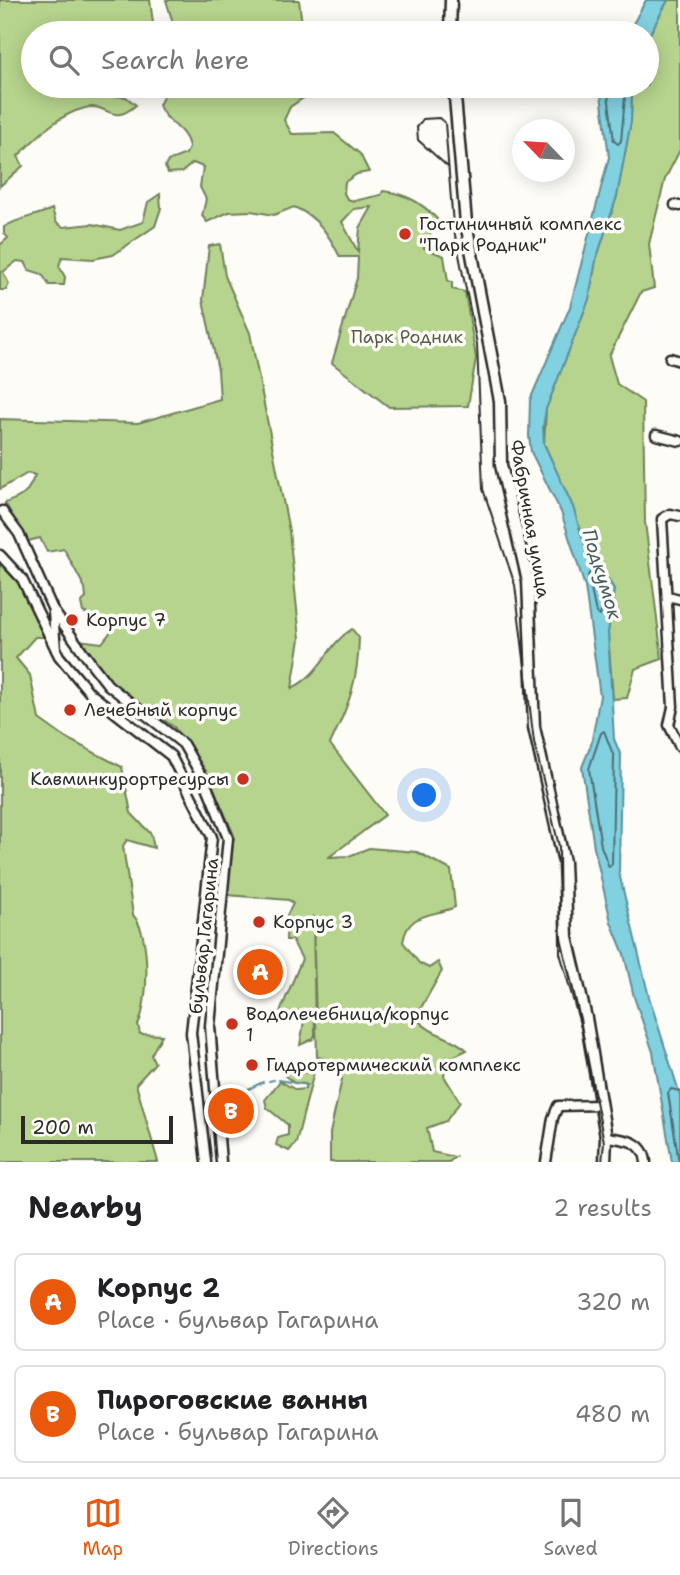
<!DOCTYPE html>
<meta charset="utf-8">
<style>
:root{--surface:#fff;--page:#f2f2f2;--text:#202124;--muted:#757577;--line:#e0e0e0;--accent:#ea580c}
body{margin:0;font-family:"Shantell Sans",sans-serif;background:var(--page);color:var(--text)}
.compass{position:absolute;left:512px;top:119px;width:63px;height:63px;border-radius:50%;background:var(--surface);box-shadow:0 4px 18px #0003;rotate:295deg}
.scale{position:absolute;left:21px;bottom:18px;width:152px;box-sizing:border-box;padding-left:7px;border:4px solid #2b2b2b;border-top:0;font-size:19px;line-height:24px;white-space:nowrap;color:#2b2b2b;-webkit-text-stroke:5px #fdfcf7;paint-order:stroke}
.you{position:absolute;left:425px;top:796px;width:24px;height:24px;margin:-18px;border:5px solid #fff;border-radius:50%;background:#1a73e8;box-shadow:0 0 0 10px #1a73e833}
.badge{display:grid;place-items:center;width:46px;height:46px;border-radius:50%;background:var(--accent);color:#fff;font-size:23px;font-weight:700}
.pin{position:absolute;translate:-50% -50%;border:4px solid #fff;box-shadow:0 2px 7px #0006}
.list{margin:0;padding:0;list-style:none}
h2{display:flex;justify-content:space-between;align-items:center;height:91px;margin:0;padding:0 28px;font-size:30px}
h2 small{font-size:23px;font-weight:400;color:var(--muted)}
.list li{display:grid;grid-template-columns:46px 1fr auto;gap:21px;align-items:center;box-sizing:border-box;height:98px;margin:0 14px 14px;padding:0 14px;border:2px solid var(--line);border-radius:10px}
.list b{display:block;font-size:26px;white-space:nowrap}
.list p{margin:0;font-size:23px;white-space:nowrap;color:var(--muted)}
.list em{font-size:23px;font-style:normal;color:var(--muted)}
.icon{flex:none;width:38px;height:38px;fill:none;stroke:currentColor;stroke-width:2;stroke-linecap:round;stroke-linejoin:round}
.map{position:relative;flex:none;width:680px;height:1162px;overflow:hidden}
.search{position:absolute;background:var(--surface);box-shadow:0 4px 18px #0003;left:21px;right:21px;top:21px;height:77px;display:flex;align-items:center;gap:18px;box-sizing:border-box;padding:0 24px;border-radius:38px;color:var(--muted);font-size:26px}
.sheet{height:315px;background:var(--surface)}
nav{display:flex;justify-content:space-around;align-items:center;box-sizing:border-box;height:98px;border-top:2px solid var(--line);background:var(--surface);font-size:19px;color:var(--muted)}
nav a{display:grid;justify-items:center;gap:4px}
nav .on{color:var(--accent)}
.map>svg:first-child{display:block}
.green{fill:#b6d48d;stroke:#70805c;stroke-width:2;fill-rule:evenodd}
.water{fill:#82d1e0;stroke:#5f8f98;stroke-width:2}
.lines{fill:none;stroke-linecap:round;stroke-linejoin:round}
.shore{stroke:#4e6d73;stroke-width:2}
.stream{stroke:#5f8f98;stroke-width:2}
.minor-casing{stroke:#2b2b2b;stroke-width:13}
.major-casing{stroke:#2b2b2b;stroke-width:15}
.minor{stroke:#fdfcf7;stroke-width:8}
.major{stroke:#fdfcf7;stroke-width:10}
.tram{stroke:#2b2b2b;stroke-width:2}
.poi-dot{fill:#c8321e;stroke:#fdfcf7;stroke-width:2.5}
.labels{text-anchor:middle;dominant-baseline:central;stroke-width:7;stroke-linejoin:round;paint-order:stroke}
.poi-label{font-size:18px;fill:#2b2b2b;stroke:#fdfcf7;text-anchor:start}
.park-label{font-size:18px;fill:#555e48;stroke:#fdfcf7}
.street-label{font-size:18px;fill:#2b2b2b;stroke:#fdfcf7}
.water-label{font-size:19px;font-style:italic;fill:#455d61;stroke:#fdfcf7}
</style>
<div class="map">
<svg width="680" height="1162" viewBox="0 0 680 1162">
<rect width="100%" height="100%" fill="#fdfcf7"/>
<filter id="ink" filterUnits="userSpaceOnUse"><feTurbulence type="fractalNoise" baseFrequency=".0143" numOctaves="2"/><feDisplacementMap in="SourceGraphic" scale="14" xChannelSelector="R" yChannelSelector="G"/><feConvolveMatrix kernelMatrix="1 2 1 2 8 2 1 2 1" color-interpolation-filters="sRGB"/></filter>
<g filter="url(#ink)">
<g class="green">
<path d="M0,0H150L154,31L151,33H33V86H118L115,96L126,97L136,105C111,127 108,102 85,108C57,115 37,137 18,156L23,166L0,186Z"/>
<polygon points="166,0 299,0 303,33 176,33"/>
<polygon points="668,0 680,0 680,150 665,179 649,244 654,288 641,292 609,356 617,384 643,402 645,522 662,659 635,669 627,698 613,699 608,633 614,589 584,543 573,507 544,444 546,409 589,299 596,260 617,196 631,121 632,86 647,86 647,39"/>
<path d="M183,86H310L311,93L290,107L284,120L292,134L334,133L360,154L369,172L357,174L345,182L344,193L347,199L354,201L381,195L383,191C406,194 421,202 437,219L424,248L444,256L448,281L452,282V289L465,292L476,358L468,406L389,407L332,363L357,278L358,257H340C329,235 318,217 294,207L274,215L251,211L229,212L207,222L202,216L206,199L200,187L203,167L193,163L182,172L168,173L165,167L168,161L186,154L189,148C187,128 165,123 159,105L165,93ZM372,207L360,228L358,252L342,222L354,209Z"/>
<path d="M160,194L161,208L155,226L113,255L93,259L62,257L59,266L65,277L64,285H49L42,274L29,270L25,262L17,261L3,272L9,284L6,290H0V245L8,238L4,233V227C20,217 35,217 52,209L56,222L63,227L92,224L120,230L143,222L148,202Z"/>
<path d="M220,244L225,276L250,333L289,531L300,639L292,688C323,673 326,645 352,629L359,638C358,681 349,705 330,744L385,815L329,857L349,856L369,848L417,852L451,870L455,907C433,917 408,911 403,942L419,963L429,968L438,962L442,971L422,1006L418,1020C432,1036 452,1036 467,1050L448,1059L444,1076L460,1102L446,1121L427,1128L432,1152L455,1157L449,1162H330V1133L342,1079L327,1059L317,1057L313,915L315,1035L313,1039L300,1045L304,1021L295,1015L280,1012L302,959L292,940H286L287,915L293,904L289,900L227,895L234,835L206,771L174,727L112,685L78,640L102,643L112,630L110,624L83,612L81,603L86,598L85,588L64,549L47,552L40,538L28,541L5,503C25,495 26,496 35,475L28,473L0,489V419L138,423L220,399L218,370L203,300L209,246Z"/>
<path d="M0,558L19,579L48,637H35L16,658L30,675L39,719L64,737L122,767L131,813L151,834L154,848L127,840L123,846L133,915C151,935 149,1001 138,1025L140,1034L162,1035L151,1055L155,1063L136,1084L158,1162H0Z"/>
<polygon points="287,1069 290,1073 314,1072 296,1143 289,1151 276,1145 278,1138 288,1135 288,1125 267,1108 265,1100 280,1081 296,1090 305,1089 305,1084 294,1083 285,1076"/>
</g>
<g class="water">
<polygon points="646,0 668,0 647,39 647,33 628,33"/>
<polygon points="600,86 632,86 631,121 617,196 596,260 589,299 546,409 543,427 544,444 573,507 584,543 614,589 608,633 614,739 621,756 619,873 649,997 680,1095 680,1162 672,1162 653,1052 634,997 624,954 611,922 594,847 582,767 591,745 600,696 585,587 561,512 531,452 529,436 530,400 570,307 609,157"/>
</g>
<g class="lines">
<g class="shore">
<polyline points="607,86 614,141 618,144 621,141 626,86"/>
<polygon points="591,571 606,591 600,616 596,613 588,575"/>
<polygon points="604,731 614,757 612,864 609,867 601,846 589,769 601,733"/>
<polyline points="679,1162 668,1093 671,1089 680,1091"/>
</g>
<g class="stream">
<polyline points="279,1080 307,1085"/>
<polyline points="269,1081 274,1080"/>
<polyline points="240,1093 263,1082"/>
</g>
<defs>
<g id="minor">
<polyline points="675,205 680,206"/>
<polyline points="670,358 680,361"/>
<polyline points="656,435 680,441"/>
<polyline points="2,511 19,534 53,610 91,663 108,685 183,744 206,784 228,838 210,1026 221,1162"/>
<polyline points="680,516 670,514 662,519 673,707 669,725 680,747"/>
<polyline points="0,555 22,579 59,656 90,693 171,756 212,837 191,1033 206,1162"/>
<polyline points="667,596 680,599"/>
<polyline points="53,612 56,650"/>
<path d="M606,1137C625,1139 644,1141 646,1162"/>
<polyline points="546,1162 553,1118 558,1106 601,1105"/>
</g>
<g id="major">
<polyline points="450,33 451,0"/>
<polyline points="454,86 466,223 500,401 501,465 528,581 534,727 564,862 567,937 586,1018 606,1137 605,1162"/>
</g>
</defs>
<use href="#minor" class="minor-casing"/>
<use href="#major" class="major-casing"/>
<use href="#minor" class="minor"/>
<use href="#major" class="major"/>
<polyline class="tram" points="448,167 418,140 417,127 423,119 439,118 445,123 453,225 477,344 483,489 515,585 534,742 559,846 560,953 583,1035 604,1142 602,1162"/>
</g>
</g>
<g class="poi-dot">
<circle cx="405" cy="234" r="7"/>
<circle cx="72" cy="620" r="7"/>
<circle cx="70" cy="710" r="7"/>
<circle cx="243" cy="779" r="7"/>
<circle cx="259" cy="922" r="7"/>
<circle cx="232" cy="1024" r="7"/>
<circle cx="252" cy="1065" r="7"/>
</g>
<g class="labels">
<g class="poi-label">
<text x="419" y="224">Гостиничный комплекс<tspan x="419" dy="21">"Парк Родник"</tspan></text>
<text x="86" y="620">Корпус 7</text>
<text x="84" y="710">Лечебный корпус</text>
<text x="229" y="779" text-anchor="end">Кавминкурортресурсы</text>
<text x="273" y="922">Корпус 3</text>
<text x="246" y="1014">Водолечебница/корпус<tspan x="246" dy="21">1</tspan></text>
<text x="266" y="1065">Гидротермический комплекс</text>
</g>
<g class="park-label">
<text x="407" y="337">Парк Родник</text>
</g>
<g class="street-label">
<text transform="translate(530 519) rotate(80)">Фабричная улица</text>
<text transform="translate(204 936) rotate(-84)">бульвар Гагарина</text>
</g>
<g class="water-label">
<text transform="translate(602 574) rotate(73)">Подкумок</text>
</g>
</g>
</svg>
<svg class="compass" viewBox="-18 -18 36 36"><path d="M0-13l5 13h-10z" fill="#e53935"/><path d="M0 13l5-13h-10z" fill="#757577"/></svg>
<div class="scale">200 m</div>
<div class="you"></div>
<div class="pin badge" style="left:260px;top:972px">A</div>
<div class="pin badge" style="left:231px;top:1111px">B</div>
<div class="search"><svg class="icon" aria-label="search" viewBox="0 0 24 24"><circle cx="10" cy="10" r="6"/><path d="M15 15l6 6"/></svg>Search here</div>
</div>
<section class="sheet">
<h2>Nearby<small>2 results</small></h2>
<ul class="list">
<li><span class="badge">A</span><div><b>Корпус 2</b><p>Place · бульвар Гагарина</p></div><em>320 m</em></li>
<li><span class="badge">B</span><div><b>Пироговские ванны</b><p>Place · бульвар Гагарина</p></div><em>480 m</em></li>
</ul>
</section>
<nav>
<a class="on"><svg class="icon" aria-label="map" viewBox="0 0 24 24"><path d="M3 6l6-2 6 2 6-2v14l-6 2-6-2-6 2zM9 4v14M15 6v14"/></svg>Map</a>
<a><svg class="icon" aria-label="directions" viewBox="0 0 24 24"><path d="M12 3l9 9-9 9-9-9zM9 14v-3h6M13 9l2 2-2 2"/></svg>Directions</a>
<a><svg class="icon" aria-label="saved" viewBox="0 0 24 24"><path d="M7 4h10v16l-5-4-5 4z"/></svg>Saved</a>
</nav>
